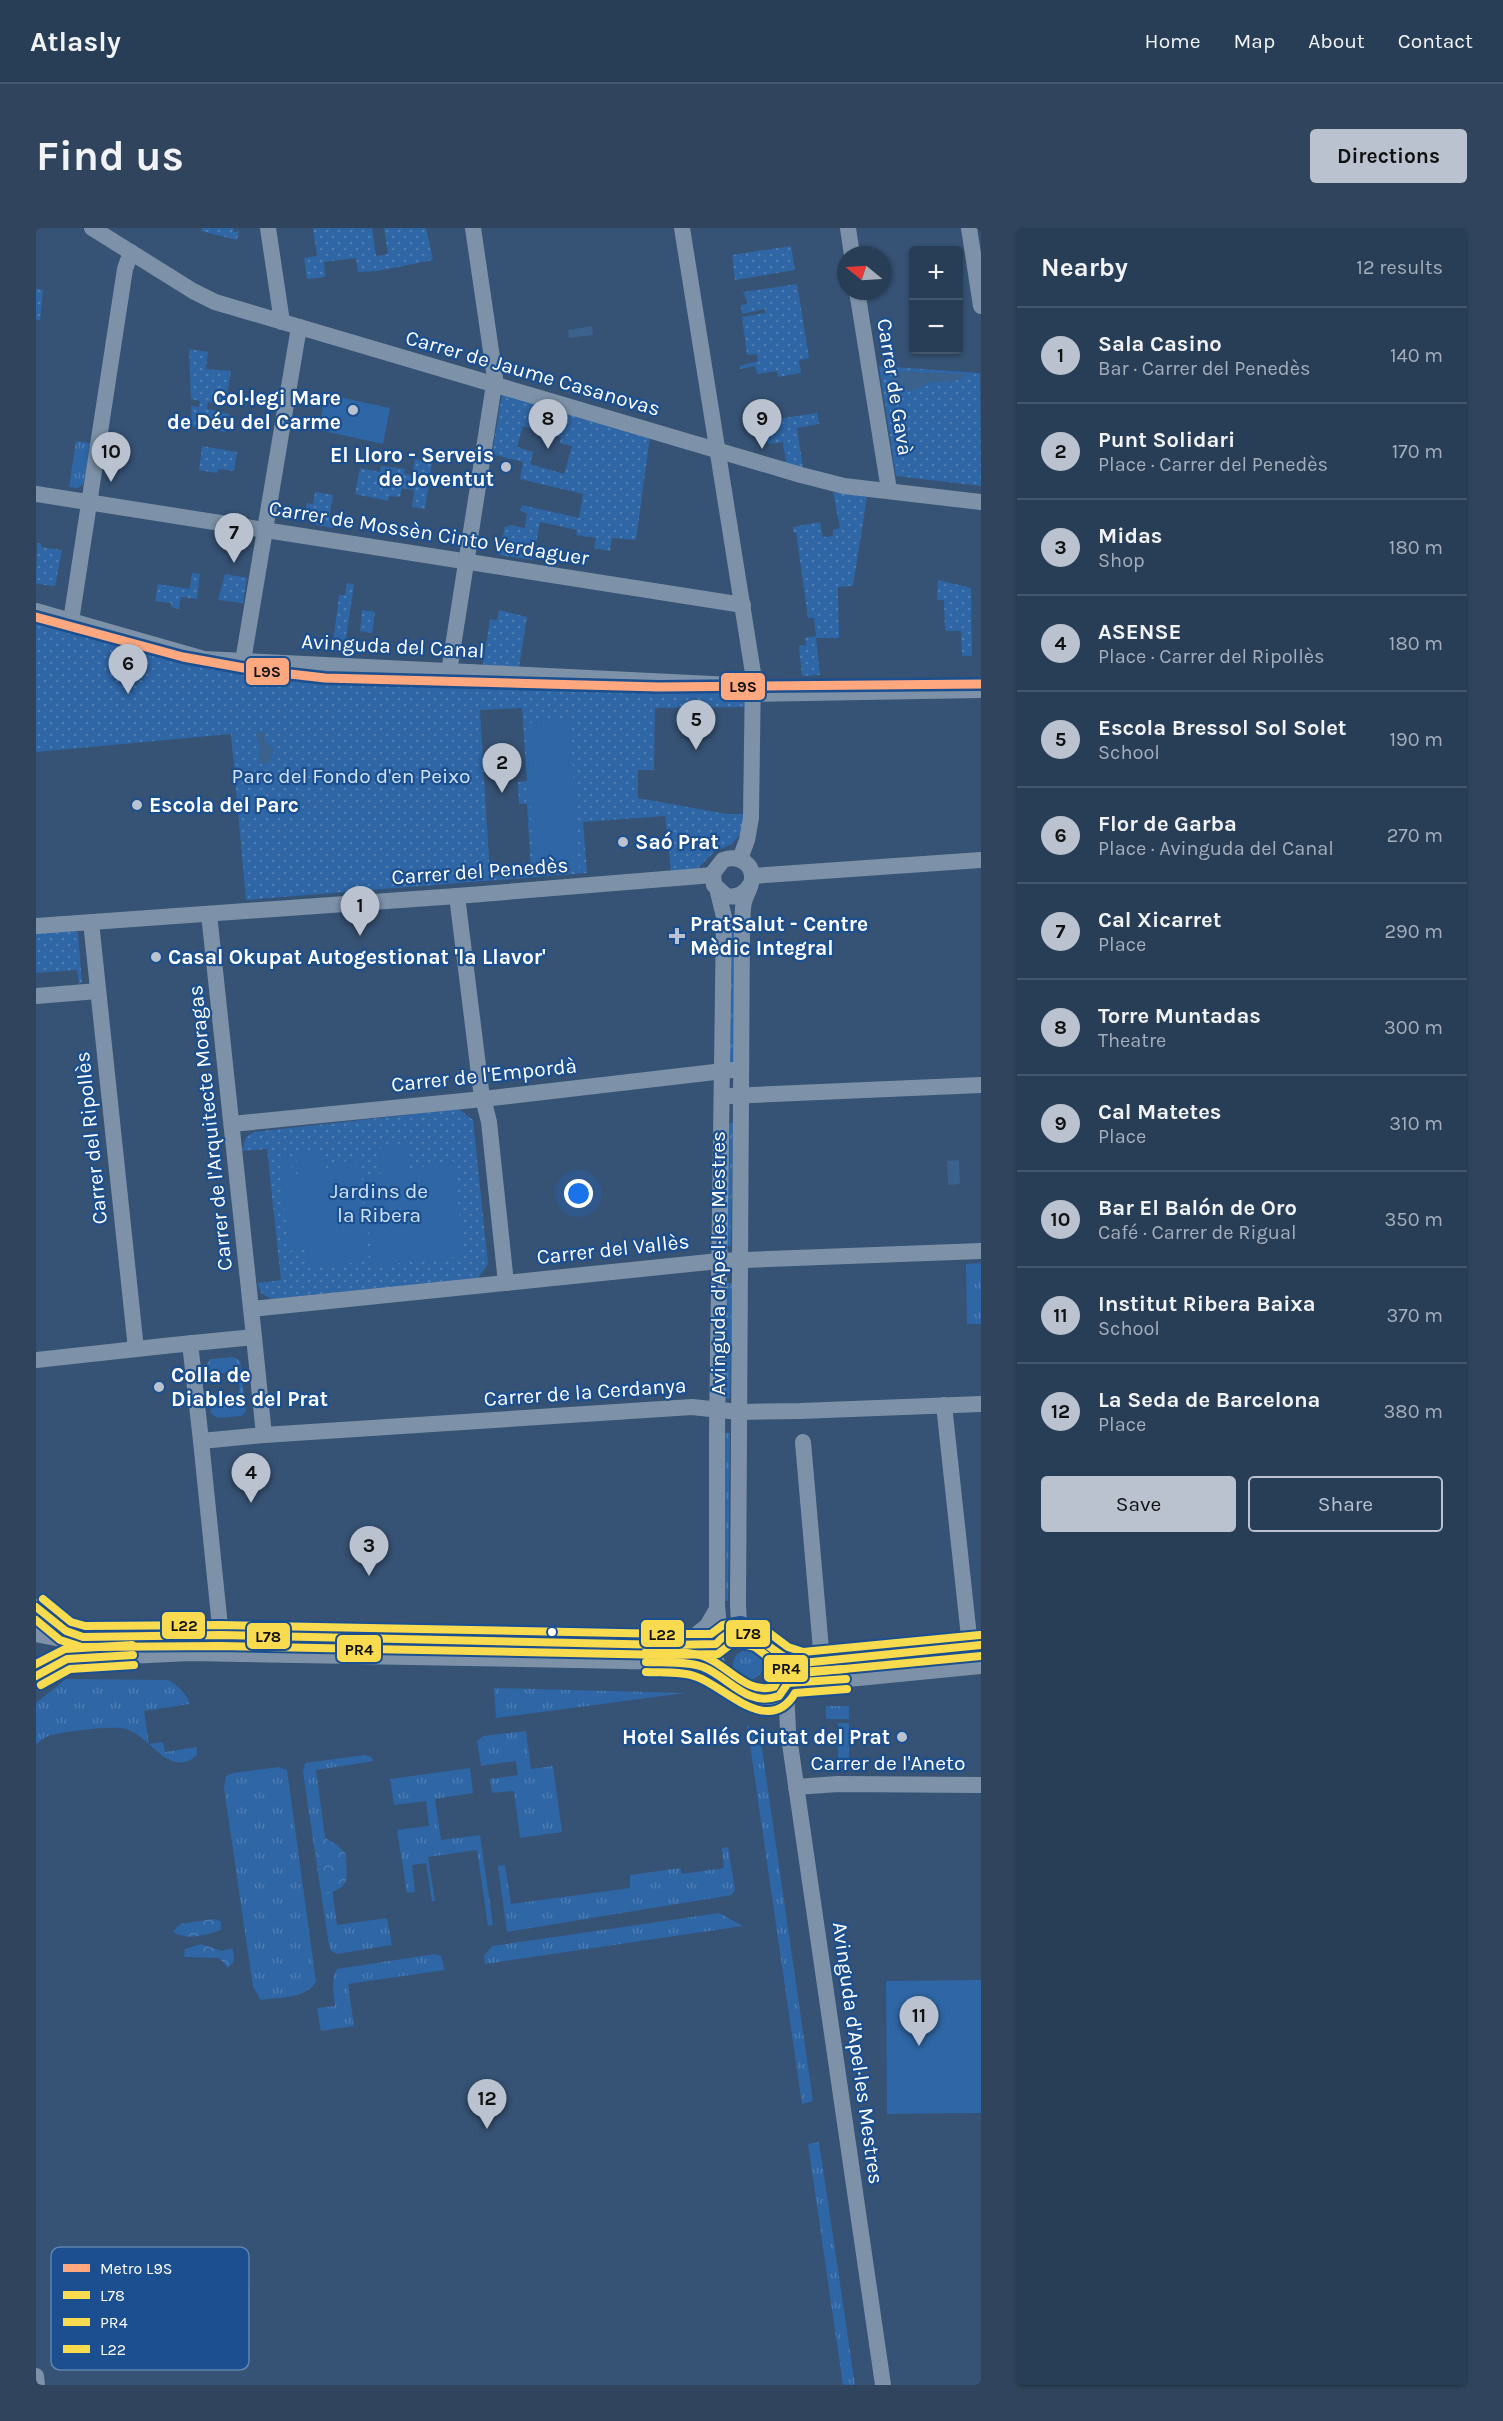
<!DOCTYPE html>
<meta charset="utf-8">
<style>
:root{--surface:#283e57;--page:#30455d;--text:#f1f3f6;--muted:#a5aeba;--line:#44576d;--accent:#b9c2ce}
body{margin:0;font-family:Karla,sans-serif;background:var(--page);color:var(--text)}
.controls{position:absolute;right:18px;top:18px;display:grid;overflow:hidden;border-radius:6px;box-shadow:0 2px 4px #0004}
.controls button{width:54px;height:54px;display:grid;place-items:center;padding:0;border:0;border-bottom:2px solid var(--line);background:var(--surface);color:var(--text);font:30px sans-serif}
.compass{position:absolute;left:801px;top:18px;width:54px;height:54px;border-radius:50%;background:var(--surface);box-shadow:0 2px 4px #0004;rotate:288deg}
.you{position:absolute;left:543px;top:966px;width:21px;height:21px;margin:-15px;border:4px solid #fff;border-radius:50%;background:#1a73e8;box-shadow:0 0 0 9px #1a73e833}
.badge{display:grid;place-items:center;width:39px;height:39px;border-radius:50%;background:var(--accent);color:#111;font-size:20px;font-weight:700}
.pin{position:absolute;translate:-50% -50px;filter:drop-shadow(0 2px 3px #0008)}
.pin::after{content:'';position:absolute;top:32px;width:21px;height:18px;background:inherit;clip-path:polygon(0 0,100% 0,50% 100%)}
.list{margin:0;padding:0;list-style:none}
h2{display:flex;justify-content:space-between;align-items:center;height:78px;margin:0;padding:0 24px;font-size:26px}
h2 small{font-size:20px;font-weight:400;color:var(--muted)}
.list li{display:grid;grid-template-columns:39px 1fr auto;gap:18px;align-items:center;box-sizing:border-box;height:96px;padding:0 24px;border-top:2px solid var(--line)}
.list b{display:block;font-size:22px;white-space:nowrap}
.list p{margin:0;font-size:20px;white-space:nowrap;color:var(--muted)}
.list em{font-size:20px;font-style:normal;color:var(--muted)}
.actions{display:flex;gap:12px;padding:18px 24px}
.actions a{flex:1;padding:14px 0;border:2px solid var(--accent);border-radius:6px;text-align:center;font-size:21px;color:var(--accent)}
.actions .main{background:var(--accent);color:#111}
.map{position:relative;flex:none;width:945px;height:2157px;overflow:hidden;border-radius:6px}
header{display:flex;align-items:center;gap:36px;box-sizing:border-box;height:84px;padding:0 30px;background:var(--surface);border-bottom:2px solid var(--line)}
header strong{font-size:28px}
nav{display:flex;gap:33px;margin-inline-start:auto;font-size:21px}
.intro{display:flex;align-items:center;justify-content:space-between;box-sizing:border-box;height:144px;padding:0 36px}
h1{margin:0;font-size:42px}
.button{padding:15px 27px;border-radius:6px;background:var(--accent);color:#111;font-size:21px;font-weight:700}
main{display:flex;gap:36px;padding:0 36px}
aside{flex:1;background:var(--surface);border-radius:6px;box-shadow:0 2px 4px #0004}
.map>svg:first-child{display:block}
.grass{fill:url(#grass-tufts)}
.forest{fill:url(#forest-crowns)}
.park{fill:url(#park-dots);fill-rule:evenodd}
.pitch{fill:#2f66a5}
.water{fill:#3b618d}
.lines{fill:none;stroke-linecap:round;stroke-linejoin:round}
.minor{stroke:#7d92a8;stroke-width:16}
.bus-1-casing{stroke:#1b4f8f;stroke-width:12}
.bus-2-casing{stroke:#1b4f8f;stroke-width:12}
.bus-3-casing{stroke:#1b4f8f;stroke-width:12}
.bus-1{stroke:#f9db4f;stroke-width:8}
.bus-2{stroke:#f9db4f;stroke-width:8}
.bus-3{stroke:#f9db4f;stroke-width:8}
.metro-1-casing{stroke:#1b4f8f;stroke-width:14}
.metro-1{stroke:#ffa880;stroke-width:9}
.poi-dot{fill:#b9c2ce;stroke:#1b4f8f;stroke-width:2}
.bus-dot{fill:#fff;stroke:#1b4f8f;stroke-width:2}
.labels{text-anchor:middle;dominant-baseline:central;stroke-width:4.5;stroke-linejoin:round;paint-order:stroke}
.street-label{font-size:21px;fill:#fff;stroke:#1b4f8f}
.poi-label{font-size:21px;font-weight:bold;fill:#fff;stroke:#1b4f8f;text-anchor:start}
.park-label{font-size:21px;fill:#cfe3fa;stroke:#1b4f8f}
.key{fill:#1b4f8f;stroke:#5f84b1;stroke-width:1.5}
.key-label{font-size:16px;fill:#fff}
.line-badge{stroke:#1b4f8f;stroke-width:2}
.pale-badge-label{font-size:16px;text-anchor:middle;font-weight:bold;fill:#111}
</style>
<header>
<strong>Atlasly</strong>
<nav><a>Home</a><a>Map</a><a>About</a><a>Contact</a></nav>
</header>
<div class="intro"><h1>Find us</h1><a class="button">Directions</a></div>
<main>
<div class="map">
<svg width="945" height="2157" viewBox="0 0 945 2157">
<defs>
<pattern id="grass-tufts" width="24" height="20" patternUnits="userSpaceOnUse" patternTransform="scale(1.5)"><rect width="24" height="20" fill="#2f66a5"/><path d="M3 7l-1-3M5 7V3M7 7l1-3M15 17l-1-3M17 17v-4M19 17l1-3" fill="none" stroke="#4e7db2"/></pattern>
<pattern id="forest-crowns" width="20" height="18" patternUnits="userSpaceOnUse" patternTransform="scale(1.5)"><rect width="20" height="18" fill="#2f66a5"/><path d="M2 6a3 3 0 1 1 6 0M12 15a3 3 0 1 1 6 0" fill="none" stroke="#4e7db2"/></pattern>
<pattern id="park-dots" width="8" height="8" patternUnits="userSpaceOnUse" patternTransform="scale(1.5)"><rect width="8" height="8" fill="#2f66a5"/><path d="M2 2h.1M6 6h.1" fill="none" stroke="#4e7db2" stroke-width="1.8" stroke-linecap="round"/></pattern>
</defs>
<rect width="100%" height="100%" fill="#365274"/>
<g class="grass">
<polygon points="40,213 54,215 48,256 42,260 33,259"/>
<polygon points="694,703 699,703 698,835 693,837"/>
<polygon points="692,895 697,895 695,1018 691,1018"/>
<polygon points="945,1035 945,1096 931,1096 930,1036"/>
<polygon points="690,1055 696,1055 694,1170 689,1171"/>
<path d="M198,1129L204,1133L210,1183L205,1188L181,1190L175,1185L174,1175L196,1174C207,1164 206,1151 193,1144L171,1147L170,1137L175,1131Z"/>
<polygon points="689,1205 694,1205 692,1373 687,1373"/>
<circle cx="712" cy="1437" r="15"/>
<polygon points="945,1425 945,1430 901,1434 901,1429"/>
<polygon points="887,1431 887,1436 786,1446 785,1441"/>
<path d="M30,1451L132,1452C143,1458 149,1464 154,1476L108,1483L113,1516L127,1514L129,1524L161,1519V1527C134,1552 113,1507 90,1501C77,1497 25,1504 12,1508C8,1510 4,1514 0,1516V1475Z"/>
<polygon points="458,1460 649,1465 460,1490"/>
<rect x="790" y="1478" width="23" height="13"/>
<rect x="802" y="1495" width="11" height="45"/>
<polygon points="711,1496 725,1514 777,1873 766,1876"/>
<polygon points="490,1503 495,1541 517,1538 526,1604 484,1610 478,1563 456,1565 454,1551 482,1547 480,1533 445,1538 441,1513 447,1508"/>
<polygon points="329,1527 335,1529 338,1533 280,1542 301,1697 351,1690 356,1717 301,1726 295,1723 293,1718 267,1544 269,1535"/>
<path d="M243,1539L251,1542L280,1754C270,1771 243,1769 225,1772L217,1759L188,1560L190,1548L197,1545Z"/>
<polygon points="434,1540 437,1565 399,1571 405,1612 444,1607 457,1697 452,1698 441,1622 392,1629 399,1673 396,1673 390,1635 376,1637 379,1664 371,1665 361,1602 393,1598 390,1573 358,1577 354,1551"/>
<polygon points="692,1619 699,1662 696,1667 471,1704 462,1638 469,1637 475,1676 594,1660 594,1647 644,1640 646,1646 688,1640 686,1620"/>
<polygon points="683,1685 707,1698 449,1736 448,1728 456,1718"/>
<path d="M399,1726L405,1728L409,1742L312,1756L318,1798L285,1803L281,1780L299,1778C298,1765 294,1752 301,1741Z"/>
<polygon points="783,1914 819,2157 807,2157 772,1916"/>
</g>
<g class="forest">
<path d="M281,1606L300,1616L310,1626C310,1651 317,1659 289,1666C290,1645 275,1632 281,1606Z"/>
<path d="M178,1691L185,1694V1702C170,1707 152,1713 137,1704L144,1696Z"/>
<path d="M165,1716L186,1723L196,1720C199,1729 200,1733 192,1740L183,1730L148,1729L149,1721Z"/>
</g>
<g class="park">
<polygon points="166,0 197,0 198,4 203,3 201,12 165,3"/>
<polygon points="277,0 336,0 340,28 352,26 348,0 390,0 397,32 342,43 322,44 320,30 288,34 289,49 271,51 268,30 281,28"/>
<polygon points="755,18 759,42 699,52 696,27"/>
<polygon points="761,56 773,130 763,132 765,145 742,149 741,143 721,146 719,138 704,141 704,138 722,133 721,126 711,127 706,89 729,85 729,81 706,86 705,77 712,76 707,64"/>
<polygon points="0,61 7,62 4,92 0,92"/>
<polygon points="153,121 172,124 170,141 195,143 190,173 178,171 177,175 172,174 171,181 193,186 190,204 156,198 155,178 163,179 164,173 155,171"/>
<polygon points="843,138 944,145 945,258 860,248"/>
<path d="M466,166L614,209L600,312L576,310L574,323L558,320L560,310L540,307L541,302L504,294L497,332L463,327L469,298L472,299L473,297L489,300L491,285L484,283L486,277L543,290L547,266L484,251L487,234L456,226ZM502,197L510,199L513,206L525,209L524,215L536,218L528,246L494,236L497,224L481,219L487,198L497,201Z"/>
<polygon points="781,185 783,196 761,200 767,240 750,235 747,214 732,216 731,211 723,212 720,194"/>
<polygon points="166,218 201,224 198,243 182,241 181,245 163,242"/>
<polygon points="379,231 396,235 389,281 376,279 378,262 366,260 364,269 353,268 352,273 319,266 324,240 344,244 345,238 369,241 368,246 376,247"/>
<polygon points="279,264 297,267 293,291 299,293 297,300 276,296 277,290 268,288 271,275 277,276"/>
<polygon points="797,264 831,269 817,358 802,359 803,410 780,410 784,447 766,448 763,418 770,417 769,410 780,408 778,390 772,390 760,304 757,304 757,299 784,294 787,309 797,308 797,302 804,300"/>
<polygon points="1,315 5,316 5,319 26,322 19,358 0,356"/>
<polygon points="156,345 164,346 161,371 145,369 143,381 135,379 135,375 119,373 122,356 154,361"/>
<polygon points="189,346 211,350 207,375 182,372"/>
<polygon points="902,352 935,360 936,428 926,428 925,403 909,403 908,372 901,372"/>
<polygon points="311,355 318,356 309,417 297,415 303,367 309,367"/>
<path d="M0,378L142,422L708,452L709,479L619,480L618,542H602V570L691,586H711L709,601L696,616L679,623L661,641L635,643L629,588L547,594L551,645L210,672L195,506L0,524ZM486,480L491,553L482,554L483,576H491L495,645L454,648L444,482Z"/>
<polygon points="326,382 339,384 336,405 324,403"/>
<polygon points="463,382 491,389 483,439 447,437 454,391 461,392"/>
<polygon points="40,703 42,705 46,754 43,756 41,742 0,745 0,705"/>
<polygon points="423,881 437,892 452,1036 442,1050 235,1071 225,1065 221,1055 245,1052 231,921 206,923 210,909 218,904"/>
</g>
<g class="pitch">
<polygon points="289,166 354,180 347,216 283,202"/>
<polygon points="534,493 543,641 498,643 490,495"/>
<polygon points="363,918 371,919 373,940 403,938 403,935 417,933 428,1028 337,1038 327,949 345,947 342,921"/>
<polygon points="288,923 291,946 296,946 295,935 323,932 333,1033 273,1039 270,1021 253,1023 243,929 254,927 257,949 262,949 260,927"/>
<polygon points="945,1752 945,1885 851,1886 850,1753"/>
</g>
<g class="water">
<polygon points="556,98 557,107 533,110 532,102"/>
<path d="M854,143L930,146C923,157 904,152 892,155C885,158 881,162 873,163L859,156Z"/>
<polygon points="223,504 229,505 229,512 238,523 234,533 228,536 223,535 223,514 220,507"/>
<polygon points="923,932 924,956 912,957 911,933"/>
</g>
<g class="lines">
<g class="minor">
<polyline points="56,0 157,63 179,74 765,247 808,258 945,274"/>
<polyline points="232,0 246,94"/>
<polyline points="646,0 717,445 715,590 711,612 704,631"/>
<polyline points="812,0 816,27"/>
<polyline points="933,0 945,78"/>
<polyline points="821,63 853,262"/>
<polyline points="0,266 707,377"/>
<polyline points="0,383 168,431 717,458"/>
<polyline points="35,393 89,41 95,24"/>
<polyline points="207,433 263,99"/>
<polyline points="413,444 459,150 437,0"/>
<polyline points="717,466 945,462"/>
<polyline points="716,648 945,632"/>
<path d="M714,657C709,666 701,670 690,668L678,657L677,645L687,632C701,627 717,634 716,651C715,659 710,667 708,674C706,682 707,690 706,698L702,1377L703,1395L718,1407"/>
<polyline points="682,664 688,689 681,1205 681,1377 684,1410"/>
<polyline points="421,668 445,862 453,894 470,1055"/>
<polyline points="173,686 218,1109"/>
<polyline points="55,694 100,1121"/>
<polyline points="0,698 421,668 677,647"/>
<polyline points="0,768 62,763"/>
<polyline points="694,868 945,857"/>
<polyline points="196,896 447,871 696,842"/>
<polyline points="216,1081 683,1033 945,1023"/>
<polyline points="0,1132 137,1117 218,1109 228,1207 165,1213 154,1115"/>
<polyline points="908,1177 934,1418"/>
<polyline points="228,1207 656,1179 703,1184 764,1183 945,1176"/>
<polyline points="165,1213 186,1418"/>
<polyline points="767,1214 786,1433"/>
<polyline points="0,1379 19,1396 41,1408"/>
<polyline points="0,1406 25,1411 185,1407 633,1417 680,1416"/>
<polyline points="649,1416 671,1398 681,1381"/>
<polyline points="743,1426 766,1435 944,1417"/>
<path d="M0,1448L31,1431L154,1425L591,1433C615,1434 640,1432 664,1438C691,1445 699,1472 732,1471C737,1471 741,1470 745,1467C753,1462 753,1451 751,1443C744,1421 715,1395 691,1405C667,1415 683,1447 696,1459"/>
<polyline points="752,1455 792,1453 945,1438"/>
<polyline points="750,1461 752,1502 847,2157"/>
<polyline points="760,1559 802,1556 945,1557"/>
<polyline points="0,2148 1,2157"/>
</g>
<defs>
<g id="bus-1">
<path d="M0,1379L30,1403L47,1409L185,1407L633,1417L680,1416C705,1387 726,1416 747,1428C753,1432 760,1433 766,1435L945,1417"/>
<path d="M610,1434C629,1435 649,1433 667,1439C693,1449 711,1480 743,1468L752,1455L810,1451"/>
<polyline points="0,1448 31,1431 97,1427"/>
</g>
<g id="bus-2">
<polyline points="0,1392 24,1412 46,1419 185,1418 633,1427 682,1426 695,1416 703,1415 719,1419 745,1439 766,1445 945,1428"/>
<path d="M610,1444C626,1445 645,1443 661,1449C688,1458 733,1510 759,1465L811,1461"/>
<polyline points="5,1457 34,1441 98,1437"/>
</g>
<g id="bus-3">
<polyline points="7,1371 35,1394 49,1398 185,1397 633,1406 675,1406 687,1397 705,1394 728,1401 752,1419 767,1424 944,1407"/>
<path d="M610,1424C629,1424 649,1423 667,1428C691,1436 710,1467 738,1459L744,1448L749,1445L809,1441"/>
<polyline points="0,1436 29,1421 96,1417"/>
</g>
</defs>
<use href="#bus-1" class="bus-1-casing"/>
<use href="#bus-2" class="bus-2-casing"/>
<use href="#bus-3" class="bus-3-casing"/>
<use href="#bus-1" class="bus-1"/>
<use href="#bus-2" class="bus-2"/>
<use href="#bus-3" class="bus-3"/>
<defs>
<polyline id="metro-1" points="0,389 147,429 219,442 289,450 623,459 945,456"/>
</defs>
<use href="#metro-1" class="metro-1-casing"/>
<use href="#metro-1" class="metro-1"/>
</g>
<g class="poi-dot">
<circle cx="317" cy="182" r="6"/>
<circle cx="470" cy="239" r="6"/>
<circle cx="101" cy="577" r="6"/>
<circle cx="587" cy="614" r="6"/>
<path d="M638 699h6v6h6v6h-6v6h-6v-6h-6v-6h6z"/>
<circle cx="120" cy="729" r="6"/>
<circle cx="123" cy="1159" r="6"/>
<circle cx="866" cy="1509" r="6"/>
</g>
<circle class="bus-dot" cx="516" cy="1404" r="5"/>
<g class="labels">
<g class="street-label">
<text transform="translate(497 145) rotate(16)">Carrer de Jaume Casanovas</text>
<text transform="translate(859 159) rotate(81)">Carrer de Gavà</text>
<text transform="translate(393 305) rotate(9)">Carrer de Mossèn Cinto Verdaguer</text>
<text transform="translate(357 418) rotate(3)">Avinguda del Canal</text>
<text transform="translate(444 643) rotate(-4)">Carrer del Penedès</text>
<text transform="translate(448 847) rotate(-6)">Carrer de l'Empordà</text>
<text transform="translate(174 900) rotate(-96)">Carrer de l'Arquitecte Moragas</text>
<text transform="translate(55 910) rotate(-96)">Carrer del Ripollès</text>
<text transform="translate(577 1021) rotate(-6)">Carrer del Vallès</text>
<text transform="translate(682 1035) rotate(-90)">Avinguda d'Apel·les Mestres</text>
<text transform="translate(549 1164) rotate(-4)">Carrer de la Cerdanya</text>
<text x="852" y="1535">Carrer de l'Aneto</text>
<text transform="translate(822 1825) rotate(82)">Avinguda d'Apel·les Mestres</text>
</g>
<g class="poi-label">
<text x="305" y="170" text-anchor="end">Col·legi Mare<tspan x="305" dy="24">de Déu del Carme</tspan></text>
<text x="458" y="227" text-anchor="end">El Lloro - Serveis<tspan x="458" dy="24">de Joventut</tspan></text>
<text x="113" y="577">Escola del Parc</text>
<text x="599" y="614">Saó Prat</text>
<text x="654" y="696">PratSalut - Centre<tspan x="654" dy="24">Mèdic Integral</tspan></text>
<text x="132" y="729">Casal Okupat Autogestionat 'la Llavor'</text>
<text x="135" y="1147">Colla de<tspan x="135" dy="24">Diables del Prat</tspan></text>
<text x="854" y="1509" text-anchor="end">Hotel Sallés Ciutat del Prat</text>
</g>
<g class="park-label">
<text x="315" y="548">Parc del Fondo d'en Peixo</text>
<text x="343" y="963">Jardins de<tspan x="343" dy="24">la Ribera</tspan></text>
</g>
</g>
<rect x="15" y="2019" width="198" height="123" rx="9" class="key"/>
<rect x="27" y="2036" width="27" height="8" fill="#ffa880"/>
<rect x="27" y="2063" width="27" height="8" fill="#f9db4f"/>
<rect x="27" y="2090" width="27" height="8" fill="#f9db4f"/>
<rect x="27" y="2117" width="27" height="8" fill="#f9db4f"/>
<g class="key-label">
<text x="64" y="2046">Metro L9S</text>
<text x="64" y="2073">L78</text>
<text x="64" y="2100">PR4</text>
<text x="64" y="2127">L22</text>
</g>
<g class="line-badge">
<rect x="209" y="429" width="45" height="29" rx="6" fill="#ffa880"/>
<rect x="684" y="444" width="46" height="29" rx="6" fill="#ffa880"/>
<rect x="125" y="1383" width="45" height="29" rx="6" fill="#f9db4f"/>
<rect x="689" y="1391" width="46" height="29" rx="6" fill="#f9db4f"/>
<rect x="604" y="1391" width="45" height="29" rx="6" fill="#f9db4f"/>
<rect x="210" y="1394" width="45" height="28" rx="6" fill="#f9db4f"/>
<rect x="300" y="1406" width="46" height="29" rx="6" fill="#f9db4f"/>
<rect x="727" y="1426" width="46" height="29" rx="6" fill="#f9db4f"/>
</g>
<g class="pale-badge-label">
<text x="231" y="449">L9S</text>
<text x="707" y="464">L9S</text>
<text x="148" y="1403">L22</text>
<text x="712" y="1411">L78</text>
<text x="626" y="1412">L22</text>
<text x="232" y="1414">L78</text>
<text x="323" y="1427">PR4</text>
<text x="750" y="1446">PR4</text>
</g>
</svg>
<div class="controls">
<button>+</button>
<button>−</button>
</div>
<svg class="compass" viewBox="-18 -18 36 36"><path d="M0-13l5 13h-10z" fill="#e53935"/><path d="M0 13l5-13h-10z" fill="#a5aeba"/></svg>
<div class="you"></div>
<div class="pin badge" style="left:324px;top:708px">1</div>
<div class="pin badge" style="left:466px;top:565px">2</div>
<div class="pin badge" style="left:333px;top:1348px">3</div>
<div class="pin badge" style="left:215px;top:1275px">4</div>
<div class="pin badge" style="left:660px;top:522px">5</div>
<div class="pin badge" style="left:92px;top:466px">6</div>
<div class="pin badge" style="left:198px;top:335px">7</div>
<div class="pin badge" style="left:512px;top:221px">8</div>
<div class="pin badge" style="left:726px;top:221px">9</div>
<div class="pin badge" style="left:75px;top:254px">10</div>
<div class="pin badge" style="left:883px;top:1818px">11</div>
<div class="pin badge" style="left:451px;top:1901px">12</div>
</div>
<aside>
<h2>Nearby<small>12 results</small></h2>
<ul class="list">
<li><span class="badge">1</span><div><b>Sala Casino</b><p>Bar · Carrer del Penedès</p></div><em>140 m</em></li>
<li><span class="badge">2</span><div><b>Punt Solidari</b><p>Place · Carrer del Penedès</p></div><em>170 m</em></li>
<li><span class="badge">3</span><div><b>Midas</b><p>Shop</p></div><em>180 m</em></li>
<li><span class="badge">4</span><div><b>ASENSE</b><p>Place · Carrer del Ripollès</p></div><em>180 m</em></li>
<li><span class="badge">5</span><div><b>Escola Bressol Sol Solet</b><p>School</p></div><em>190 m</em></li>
<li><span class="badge">6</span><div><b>Flor de Garba</b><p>Place · Avinguda del Canal</p></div><em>270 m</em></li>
<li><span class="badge">7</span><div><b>Cal Xicarret</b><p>Place</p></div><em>290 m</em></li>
<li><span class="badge">8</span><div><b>Torre Muntadas</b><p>Theatre</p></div><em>300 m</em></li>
<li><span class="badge">9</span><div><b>Cal Matetes</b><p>Place</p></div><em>310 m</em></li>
<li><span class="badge">10</span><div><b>Bar El Balón de Oro</b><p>Café · Carrer de Rigual</p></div><em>350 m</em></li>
<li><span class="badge">11</span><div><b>Institut Ribera Baixa</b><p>School</p></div><em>370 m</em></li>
<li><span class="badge">12</span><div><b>La Seda de Barcelona</b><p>Place</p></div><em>380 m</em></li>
</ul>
<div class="actions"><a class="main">Save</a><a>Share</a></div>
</aside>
</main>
